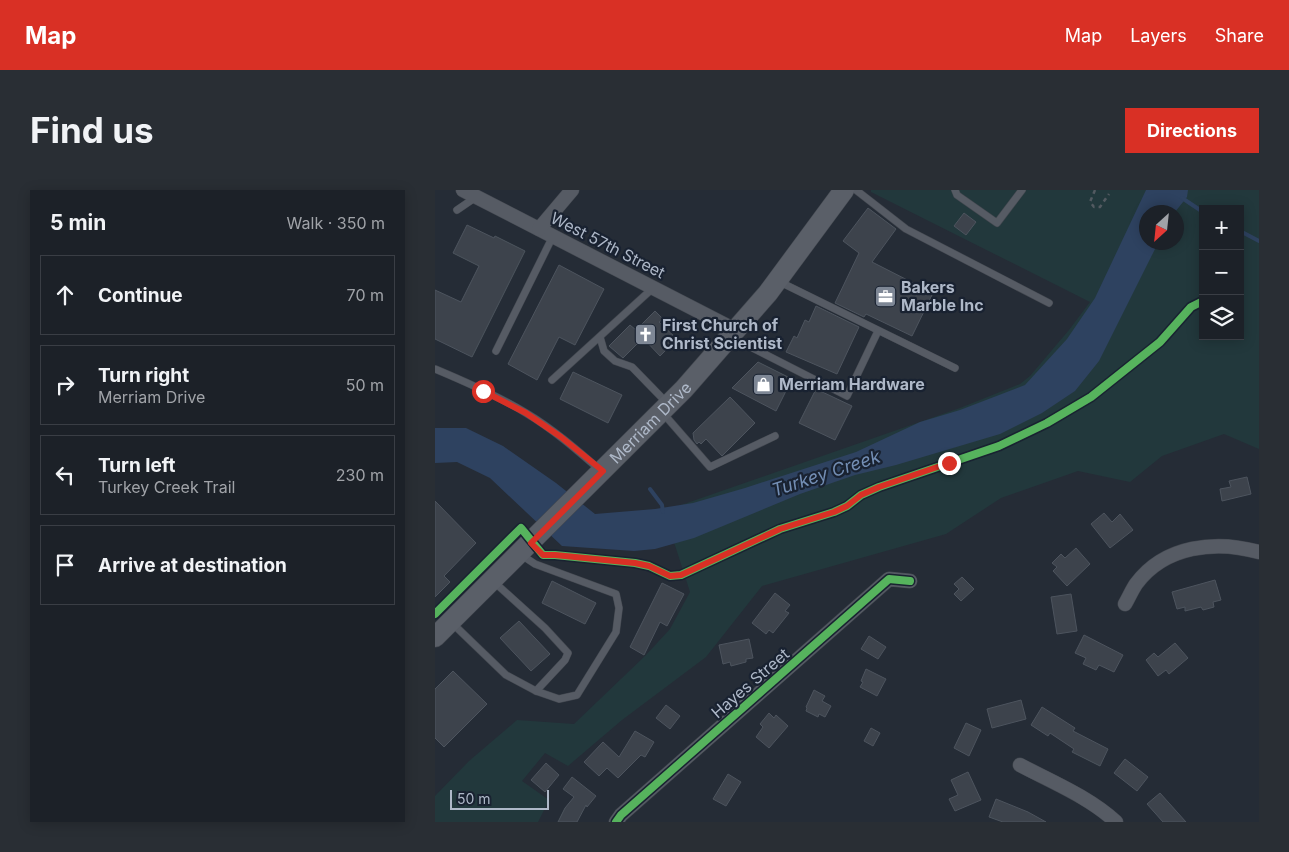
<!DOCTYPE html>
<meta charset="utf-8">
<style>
:root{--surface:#1c2128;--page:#292e34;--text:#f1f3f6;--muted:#a0a3a8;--line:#3a3e45;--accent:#d93025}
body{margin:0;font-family:Inter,sans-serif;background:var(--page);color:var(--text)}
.controls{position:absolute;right:15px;top:15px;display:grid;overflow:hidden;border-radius:0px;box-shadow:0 2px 12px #0003}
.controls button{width:45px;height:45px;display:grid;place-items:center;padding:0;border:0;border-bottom:1px solid var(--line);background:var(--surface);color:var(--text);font:25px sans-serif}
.compass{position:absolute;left:704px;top:15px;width:45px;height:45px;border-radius:50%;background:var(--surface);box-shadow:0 2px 12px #0003;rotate:207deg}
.scale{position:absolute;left:15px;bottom:12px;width:99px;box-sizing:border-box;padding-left:5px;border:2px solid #aeb8c8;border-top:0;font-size:14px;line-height:18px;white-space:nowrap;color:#aeb8c8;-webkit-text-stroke:4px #192231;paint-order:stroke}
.stop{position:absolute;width:15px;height:15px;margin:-11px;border:4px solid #d93025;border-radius:50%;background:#fff}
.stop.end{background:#d93025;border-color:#fff;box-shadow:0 1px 5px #0008}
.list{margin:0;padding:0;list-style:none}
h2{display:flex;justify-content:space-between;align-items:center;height:65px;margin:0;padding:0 20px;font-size:21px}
h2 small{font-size:16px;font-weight:400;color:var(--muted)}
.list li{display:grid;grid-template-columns:32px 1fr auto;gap:15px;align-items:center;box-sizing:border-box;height:80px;margin:0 10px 10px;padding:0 10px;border:1px solid var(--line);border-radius:0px}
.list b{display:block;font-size:19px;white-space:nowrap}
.list p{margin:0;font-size:16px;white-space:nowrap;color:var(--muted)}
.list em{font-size:16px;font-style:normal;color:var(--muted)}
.icon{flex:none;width:28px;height:28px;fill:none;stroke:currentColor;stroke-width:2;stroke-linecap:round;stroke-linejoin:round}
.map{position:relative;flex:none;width:824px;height:632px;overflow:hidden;border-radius:0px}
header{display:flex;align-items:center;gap:30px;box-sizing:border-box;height:70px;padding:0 25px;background:var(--accent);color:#fff}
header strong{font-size:24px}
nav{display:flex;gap:28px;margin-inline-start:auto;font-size:18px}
.intro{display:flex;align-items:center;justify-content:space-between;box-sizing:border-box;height:120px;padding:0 30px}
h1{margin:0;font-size:35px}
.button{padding:12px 22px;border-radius:0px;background:var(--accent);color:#fff;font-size:18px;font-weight:700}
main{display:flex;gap:30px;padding:0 30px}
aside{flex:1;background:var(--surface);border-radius:0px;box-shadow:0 2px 12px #0003}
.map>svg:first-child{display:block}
.green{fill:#22383c;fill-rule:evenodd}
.water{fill:#2e4260}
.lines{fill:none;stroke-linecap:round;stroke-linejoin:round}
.stream{stroke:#2e4260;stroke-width:4}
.building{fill:#3d434c;stroke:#4d545e}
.service-casing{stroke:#42474f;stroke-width:8}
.minor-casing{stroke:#42474f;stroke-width:15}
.secondary-casing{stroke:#42474f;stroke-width:21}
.path{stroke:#535a61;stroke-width:2.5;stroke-dasharray:4 4;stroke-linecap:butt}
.service{stroke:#565b64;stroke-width:7}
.minor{stroke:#565b64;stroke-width:14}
.secondary{stroke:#5a5f68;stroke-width:20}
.cycleway-casing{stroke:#192231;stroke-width:11}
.cycleway{stroke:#56b35d;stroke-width:8}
.route{stroke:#d93025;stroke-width:6}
.labels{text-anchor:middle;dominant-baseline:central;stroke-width:4.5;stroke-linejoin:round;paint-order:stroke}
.street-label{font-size:16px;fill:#aeb8c8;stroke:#192231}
.poi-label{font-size:16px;font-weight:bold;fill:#aeb8c8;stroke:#192231;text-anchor:start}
.water-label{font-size:18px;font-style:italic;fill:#738eb4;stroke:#192231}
</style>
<header>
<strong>Map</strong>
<nav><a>Map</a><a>Layers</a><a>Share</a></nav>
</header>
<div class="intro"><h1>Find us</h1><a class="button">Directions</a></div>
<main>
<aside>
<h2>5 min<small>Walk · 350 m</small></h2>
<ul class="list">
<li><svg class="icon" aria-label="ahead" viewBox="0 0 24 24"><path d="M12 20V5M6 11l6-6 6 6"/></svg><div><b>Continue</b></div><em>70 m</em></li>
<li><svg class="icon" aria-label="right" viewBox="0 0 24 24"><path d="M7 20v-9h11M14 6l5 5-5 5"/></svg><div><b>Turn right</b><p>Merriam Drive</p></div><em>50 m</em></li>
<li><svg class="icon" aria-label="left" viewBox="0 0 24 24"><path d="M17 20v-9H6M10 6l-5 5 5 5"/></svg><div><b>Turn left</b><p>Turkey Creek Trail</p></div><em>230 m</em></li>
<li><svg class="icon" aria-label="arrive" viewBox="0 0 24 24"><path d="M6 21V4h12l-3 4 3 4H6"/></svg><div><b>Arrive at destination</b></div></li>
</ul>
</aside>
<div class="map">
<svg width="824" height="632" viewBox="0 0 824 632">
<rect width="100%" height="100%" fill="#252c36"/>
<path class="green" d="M436,0H824V259L789,244L727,266L695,292L643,281L566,308L511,344L327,396L271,467L187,530L133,576L110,563L87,591L114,610L103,632H0V606L34,571L82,530L139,534L211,465L235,439L255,402L229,321L525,218L585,194L595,186L634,140L655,112L436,2ZM768,19H805V146H768ZM712,22H742V52H712Z"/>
<polygon class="water" points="711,0 753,0 752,7 740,22 712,22 712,52 723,53 664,171 640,201 607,223 565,244 461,275 420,285 365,304 259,348 220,359 199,361 127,356 55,288 22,272 0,273 0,238 31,238 68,256 121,293 160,324 220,319 258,313 310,298 421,262 485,232 525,220 590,195 632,149 660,108"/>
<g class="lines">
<g class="stream">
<polyline points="747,8 768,22"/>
<polyline points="805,41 824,51"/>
<polyline points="215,299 227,315 228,322"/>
</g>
</g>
<g class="building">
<polygon points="433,18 461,39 437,72 498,103 477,146 431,124 429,127 400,113 424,63 408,51"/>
<polygon points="529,23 541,32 531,45 519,36"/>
<polygon points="32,35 59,48 60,46 90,61 37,167 0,149 0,100 26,112 44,76 18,63"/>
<polygon points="124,75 169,99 140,155 124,147 102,190 73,174"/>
<polygon points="381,116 424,137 402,184 351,162 359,146 362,148 370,130 374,132"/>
<polygon points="220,121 228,129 224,132 242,149 225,166 208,148 188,168 174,156 195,135 201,140"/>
<polygon points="323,172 357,189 341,221 297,198"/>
<polygon points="138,182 187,205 173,233 125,209"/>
<polygon points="381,199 417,216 400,250 364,233"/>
<polygon points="295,207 320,233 287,266 271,249 266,254 264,252 262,254 259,250 258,243"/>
<polygon points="812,287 816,304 787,311 785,299 796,297 794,291"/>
<polygon points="0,311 41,353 9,386 15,392 0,407"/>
<polygon points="669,323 677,332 685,324 698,340 675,358 656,334"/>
<polygon points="641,358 655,374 632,396 618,381 622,377 617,373 626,364 630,368"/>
<polygon points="527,387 539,399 526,411 519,404 524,399 519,394"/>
<polygon points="780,390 786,410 778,412 779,417 768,420 766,417 750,421 750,417 742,419 737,402"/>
<polygon points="117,391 161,413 150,434 107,413"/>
<polygon points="227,393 249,404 232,436 225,432 209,465 195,457"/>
<polygon points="340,403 355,415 350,421 354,423 338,443 334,440 331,444 317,433"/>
<polygon points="636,404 642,441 622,444 616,407"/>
<polygon points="84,431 115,464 96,481 65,448"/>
<polygon points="649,445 688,465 679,482 664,475 661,480 648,474 651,468 640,463"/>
<polygon points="434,446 451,457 443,469 426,459"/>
<polygon points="314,449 318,468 311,469 311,472 296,476 295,472 288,474 284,455"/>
<polygon points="740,453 753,468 734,484 731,480 723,486 711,470 719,463 723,467"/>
<polygon points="431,479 451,489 442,506 425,497 428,492 426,491"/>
<polygon points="18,481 52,514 9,557 0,548 0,499"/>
<polygon points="379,500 390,506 387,511 396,516 390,527 384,524 383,527 371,521 372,518 371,517"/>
<polygon points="586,510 591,529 557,538 552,519"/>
<polygon points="231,515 245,526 235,539 221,528"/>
<polygon points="607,517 640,538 638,541 673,559 665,576 637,562 639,559 615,543 613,546 596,535"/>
<polygon points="334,523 339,528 341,525 353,536 334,558 321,547 328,537 325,534"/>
<polygon points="531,533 546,540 534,566 519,558"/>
<polygon points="436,538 445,543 438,556 429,551"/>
<polygon points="200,541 219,552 210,567 206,565 183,588 172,578 164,586 149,572 168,552 184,567"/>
<polygon points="690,569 713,587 702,601 679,583"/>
<polygon points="111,573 124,585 110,602 96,590"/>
<polygon points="533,582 546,610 520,621 514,609 523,605 516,590"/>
<polygon points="293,584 306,592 291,616 278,609"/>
<polygon points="137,587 161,606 152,617 151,615 142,632 123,632 130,618 139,607 128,599"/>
<polygon points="725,603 751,632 728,632 712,614"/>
<polygon points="561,609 593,622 611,632 568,632 554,627"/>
</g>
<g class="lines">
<defs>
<g id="service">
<polyline points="421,0 471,39 614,113"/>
<polyline points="520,0 522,5 562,33 587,0"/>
<polyline points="22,20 41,7"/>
<polyline points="343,91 520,178"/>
<polyline points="165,147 169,161 180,171 197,177 232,213"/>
<polyline points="296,147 412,206 443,141"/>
<polyline points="61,161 118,46"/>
<path d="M0,179C31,192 63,206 91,223C118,239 142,260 165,280"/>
<polyline points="117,190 218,98"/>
<polyline points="227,222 275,277 340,246"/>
<polyline points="58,391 110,438 133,463 130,470 101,501"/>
<polyline points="17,433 71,485 101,501 124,509 142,505 181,442 184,418 181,404 100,374 85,364"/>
</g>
<g id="minor">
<polyline points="28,0 302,141"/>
<polyline points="104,39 137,0"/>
<path d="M690,414C694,407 697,400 701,394C730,355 781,350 824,362"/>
<path d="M585,575C617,592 654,607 681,632"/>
<polyline points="181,632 186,625 454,389 475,391"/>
</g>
<g id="secondary">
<path id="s1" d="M0,447L249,199L333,103L409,0"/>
</g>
</defs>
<use href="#service" class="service-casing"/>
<use href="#minor" class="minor-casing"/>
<use href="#secondary" class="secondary-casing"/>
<polyline class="path" points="660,0 655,12 659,17 665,17 674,4"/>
<use href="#service" class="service"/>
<use href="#minor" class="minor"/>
<use href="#secondary" class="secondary"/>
<defs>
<g id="cycleway">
<polyline points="0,424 86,338 108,365 120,365 200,373 214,376 235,386 246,385 345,339 399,322 412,316 426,305 444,297 564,256 612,233 656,207 725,152 756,117 768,111"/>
<polyline points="181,632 186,625 454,389 475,391"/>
</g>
</defs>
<use href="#cycleway" class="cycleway-casing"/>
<use href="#cycleway" class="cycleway"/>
</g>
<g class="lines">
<polyline class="route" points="48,201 91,223 126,247 168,281 96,353 108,365 120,365 200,373 214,376 235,386 246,385 345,339 399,322 412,316 426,305 444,297 514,273"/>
</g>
<defs>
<symbol id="office-square" viewBox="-11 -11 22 22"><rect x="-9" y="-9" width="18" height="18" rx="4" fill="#7e8795" stroke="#192231"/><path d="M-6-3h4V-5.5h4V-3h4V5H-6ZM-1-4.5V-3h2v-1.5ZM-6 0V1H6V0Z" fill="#fff"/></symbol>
<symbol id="church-square" viewBox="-11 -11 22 22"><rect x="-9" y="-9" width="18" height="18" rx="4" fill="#7e8795" stroke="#192231"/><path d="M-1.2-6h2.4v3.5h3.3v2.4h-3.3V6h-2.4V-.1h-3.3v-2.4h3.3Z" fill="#fff"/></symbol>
<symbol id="shop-square" viewBox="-11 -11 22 22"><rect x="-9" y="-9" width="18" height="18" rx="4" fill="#7e8795" stroke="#192231"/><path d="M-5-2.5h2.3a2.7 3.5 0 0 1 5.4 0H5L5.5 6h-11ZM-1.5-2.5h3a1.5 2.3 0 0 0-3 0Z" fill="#fff"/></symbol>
</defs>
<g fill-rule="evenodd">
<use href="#office-square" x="438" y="94" width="25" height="25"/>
<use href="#church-square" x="198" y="132" width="25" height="25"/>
<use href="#shop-square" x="316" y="182" width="25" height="25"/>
</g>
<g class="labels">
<g class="street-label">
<text transform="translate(173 55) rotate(27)">West 57th Street</text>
<text stroke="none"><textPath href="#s1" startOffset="304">Merriam Drive</textPath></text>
<text transform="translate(315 493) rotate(-41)">Hayes Street</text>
</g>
<g class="poi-label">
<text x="466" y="97">Bakers<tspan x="466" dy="18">Marble Inc</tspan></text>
<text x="227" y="135">First Church of<tspan x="227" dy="18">Christ Scientist</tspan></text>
<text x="344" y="194">Merriam Hardware</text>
</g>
<g class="water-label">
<text transform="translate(391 283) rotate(-18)">Turkey Creek</text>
</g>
</g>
</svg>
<div class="controls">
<button>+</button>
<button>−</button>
<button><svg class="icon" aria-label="layers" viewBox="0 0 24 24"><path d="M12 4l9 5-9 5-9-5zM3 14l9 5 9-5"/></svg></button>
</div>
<svg class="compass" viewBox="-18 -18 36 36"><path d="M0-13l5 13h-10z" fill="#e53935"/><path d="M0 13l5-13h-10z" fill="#a0a3a8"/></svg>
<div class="scale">50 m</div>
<div class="stop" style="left:48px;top:201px"></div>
<div class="stop end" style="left:514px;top:273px"></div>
</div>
</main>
